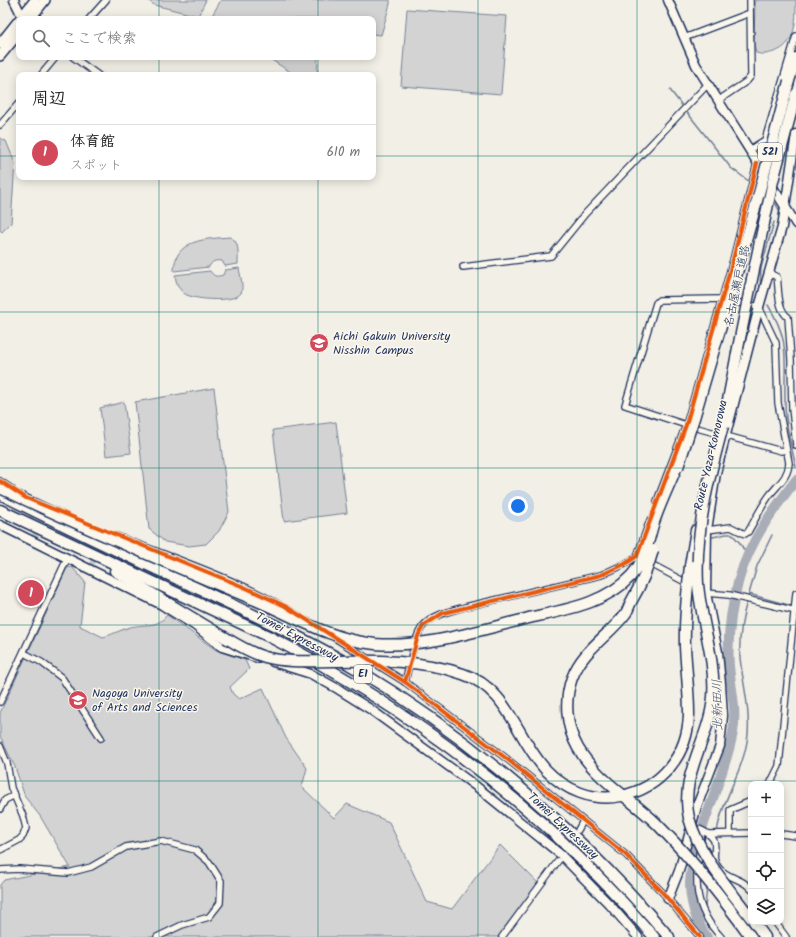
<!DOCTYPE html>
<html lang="ja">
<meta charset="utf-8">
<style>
:root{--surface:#fff;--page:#f6f6f6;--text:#202124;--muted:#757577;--line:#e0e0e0;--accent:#d1495b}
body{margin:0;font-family:Kalam,"Klee One",sans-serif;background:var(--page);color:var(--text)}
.controls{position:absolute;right:12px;bottom:12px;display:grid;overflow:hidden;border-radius:8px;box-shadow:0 2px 10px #0003}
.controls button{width:36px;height:36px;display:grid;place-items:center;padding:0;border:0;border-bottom:1px solid var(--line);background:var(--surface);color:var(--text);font:20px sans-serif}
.you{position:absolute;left:518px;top:506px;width:14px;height:14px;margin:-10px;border:3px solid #fff;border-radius:50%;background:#1a73e8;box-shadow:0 0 0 6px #1a73e833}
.badge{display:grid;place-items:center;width:26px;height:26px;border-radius:50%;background:var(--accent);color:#fff;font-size:13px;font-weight:700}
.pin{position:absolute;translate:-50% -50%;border:2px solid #fff;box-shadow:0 1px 4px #0006}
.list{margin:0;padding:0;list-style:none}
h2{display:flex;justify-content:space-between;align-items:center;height:52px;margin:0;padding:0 16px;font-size:17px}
h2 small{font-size:13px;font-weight:400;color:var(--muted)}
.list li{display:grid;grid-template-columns:26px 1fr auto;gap:12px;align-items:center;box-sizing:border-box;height:56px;padding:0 16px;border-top:1px solid var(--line)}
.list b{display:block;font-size:15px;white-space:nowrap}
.list p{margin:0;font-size:13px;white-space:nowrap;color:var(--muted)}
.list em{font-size:13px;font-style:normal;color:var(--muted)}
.icon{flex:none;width:22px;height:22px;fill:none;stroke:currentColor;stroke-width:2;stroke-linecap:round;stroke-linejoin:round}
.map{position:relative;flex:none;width:796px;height:937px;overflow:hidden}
.search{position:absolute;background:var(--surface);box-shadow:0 2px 10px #0003;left:16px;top:16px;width:360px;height:44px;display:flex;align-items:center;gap:10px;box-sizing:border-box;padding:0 14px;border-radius:8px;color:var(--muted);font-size:15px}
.panel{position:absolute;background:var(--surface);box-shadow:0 2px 10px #0003;left:16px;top:72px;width:360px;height:108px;border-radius:8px}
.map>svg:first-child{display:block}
.green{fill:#d2d3d2;stroke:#768198}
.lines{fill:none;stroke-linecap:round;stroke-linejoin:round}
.stream{stroke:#707b93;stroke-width:1.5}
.river{stroke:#a9adb7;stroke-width:10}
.street-tunnel{stroke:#c7c9cb;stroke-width:5.5;stroke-dasharray:5.5 3;stroke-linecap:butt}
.street-casing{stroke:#1b2f5e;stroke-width:8}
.secondary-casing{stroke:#1b2f5e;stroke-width:11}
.primary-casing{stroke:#1b2f5e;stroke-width:12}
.highway-casing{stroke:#1b2f5e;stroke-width:13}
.street{stroke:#fbf7ec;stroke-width:5.5}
.secondary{stroke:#fbf7ec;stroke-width:8}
.primary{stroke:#fbf7ec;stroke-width:9}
.highway{stroke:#fbf7ec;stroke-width:10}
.highway-bridge-casing{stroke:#1b2f5e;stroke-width:13;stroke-linecap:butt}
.highway-bridge{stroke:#fbf7ec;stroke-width:10}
.cycleway-casing{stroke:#fbf7ec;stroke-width:6}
.cycleway{stroke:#e8590c;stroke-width:4}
.grid{fill:none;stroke:#0f766e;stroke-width:1;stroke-opacity:0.55}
.labels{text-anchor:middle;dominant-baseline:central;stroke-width:3;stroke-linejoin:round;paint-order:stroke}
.shield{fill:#fbf7ec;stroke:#5e6b89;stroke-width:1}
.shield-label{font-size:11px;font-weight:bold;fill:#1b2f5e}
.street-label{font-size:12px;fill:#1b2f5e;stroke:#fbf7ec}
.poi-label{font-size:12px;fill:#1b2f5e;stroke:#fbf7ec;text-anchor:start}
.water-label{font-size:13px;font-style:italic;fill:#465579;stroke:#fbf7ec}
</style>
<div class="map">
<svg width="796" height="937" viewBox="0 0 796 937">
<rect width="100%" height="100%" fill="#f2efe6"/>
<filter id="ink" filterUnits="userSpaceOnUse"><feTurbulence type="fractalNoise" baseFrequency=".025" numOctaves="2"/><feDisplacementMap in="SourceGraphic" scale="8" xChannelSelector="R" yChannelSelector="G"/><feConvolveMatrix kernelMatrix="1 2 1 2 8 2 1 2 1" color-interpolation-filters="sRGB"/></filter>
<g filter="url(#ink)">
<g class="green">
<polygon points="148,0 206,0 198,16 154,5"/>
<polygon points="221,0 390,0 390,4 381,35 373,34 373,19 210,19"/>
<path d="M755,0H796C796,22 796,45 774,52C767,54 763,55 756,53L754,44Z"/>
<polygon points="407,9 507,16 501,94 401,86"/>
<polygon points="267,57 318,57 317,75 295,75"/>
<polygon points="0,138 6,141 15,163 11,223 2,232 0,230"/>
<path d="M230,237C240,241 238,254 238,264L225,266L222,261C215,260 212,261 209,267L174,271C174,239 206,239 230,237Z"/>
<path d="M239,268C240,275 244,287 241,293C235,303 194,300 185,294C178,289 176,282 175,275L210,271C214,277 217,277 223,275L225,270Z"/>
<polygon points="214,388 229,512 219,531 206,544 189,546 165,542 149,529 135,402"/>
<polygon points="124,402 131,453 106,456 100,408"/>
<polygon points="336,422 347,513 284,521 273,430"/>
<path d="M72,567L85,582L80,626L103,637C115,634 125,627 136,626C150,624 157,627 167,615L216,650L245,660L249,669L230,687L233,694L239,699L263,688L286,738L307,768L302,787L334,818L347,804L389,822L427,902L452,909L500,845L539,884L498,937H0V885L4,880L70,867L40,816L25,797L15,767L0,736V713L67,568Z"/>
</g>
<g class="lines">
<g class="stream">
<polyline points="670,90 684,108"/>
<polyline points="686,111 731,168 750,182"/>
<polyline points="774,201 779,210"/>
<polyline points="760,288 761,268 774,222"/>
<path d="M768,305C791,342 784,359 785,400C785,423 791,445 796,467"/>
<polyline points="713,537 726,534 732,534 740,543 747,555"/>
<polyline points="749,594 757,566 772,535"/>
<polyline points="748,597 749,594 792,606"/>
<path d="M717,832C722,798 745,769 748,734C750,708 743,683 740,658C739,640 742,618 747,601"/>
<polyline points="705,907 707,887"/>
</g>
<path class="river" d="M707,937C696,923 690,901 690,883C693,835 724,782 733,732C737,710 731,688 729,666C727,636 731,608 739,579C750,541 772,511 796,480"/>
<g class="street-tunnel">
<polyline points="28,508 38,545"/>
<polyline points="91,566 102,541"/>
</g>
<defs>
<g id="street">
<polyline points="89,19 106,0"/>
<polyline points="684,38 750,13"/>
<polyline points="73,57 98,75"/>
<polyline points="41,75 56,57"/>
<polyline points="719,100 747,81 751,76 750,0"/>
<polyline points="0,125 19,103"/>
<polyline points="749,150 765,140 796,36"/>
<polyline points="463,267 551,256 585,214 708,84"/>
<path d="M769,273L777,277C779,289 777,309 788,317L791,359L792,408L796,445"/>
<polyline points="0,481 12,489"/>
<polyline points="657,501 686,425 733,260 757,163"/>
<path d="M707,530L731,527L745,534L748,532C755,520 761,507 769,496C778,484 788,478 789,463L778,403L776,343L759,307L721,299L659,300L656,303L625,405L686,425L781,451L785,450"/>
<path d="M117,536C177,560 244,581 299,616"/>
<polyline points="647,562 706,593 729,595 796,611"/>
<polyline points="335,638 405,682 507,759 626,855 663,893 700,937"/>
<polyline points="24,653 41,662 62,678 101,738"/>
<path d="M405,682C409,667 414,637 423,626C434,614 451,611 465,607L601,575L625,564L637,556L650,520"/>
<polyline points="0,702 67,559"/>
<polyline points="0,746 7,763 11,788 23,816 26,828 23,836 19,840 0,850"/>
<polyline points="770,784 779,766 796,593"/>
<polyline points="0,809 5,800 15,795"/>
<path d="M699,829C727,841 707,851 718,867C727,879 743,878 751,889"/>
<polyline points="578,830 583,821"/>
<path d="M702,831C697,874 688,902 721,937"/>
<polyline points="730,833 730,810 751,801"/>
<polyline points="709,834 751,833"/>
<polyline points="781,834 796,836"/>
<polyline points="0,870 19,869 68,873 91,867 126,847 161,841 195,850 209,862 221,881 220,903 209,917 182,925 157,937"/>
<polyline points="775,922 786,937"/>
<polyline points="502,937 558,861"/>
</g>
<g id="secondary">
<polyline points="14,0 22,16"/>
<polyline points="668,0 696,65 796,224"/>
<polyline points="0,525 162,605 194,625 222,647 257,658"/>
<polyline points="273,662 311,674 338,689 370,709 477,787 560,854 610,905 638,937"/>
<polyline points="668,899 679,871 697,806 720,746 723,716 721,684 718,652 706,593 707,530 716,473 759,307 782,227 796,134"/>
</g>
<g id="primary">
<polyline points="20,19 35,0"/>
<polyline points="30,19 45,0"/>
<polyline points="0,44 19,20"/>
<polyline points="0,56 19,33"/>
</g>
<g id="highway">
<polyline points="789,81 796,58"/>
<polyline points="752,279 764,223"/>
<polyline points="735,280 751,223"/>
<polyline points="694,418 716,343"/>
<polyline points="723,426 738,348"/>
<path d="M0,494C66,527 132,558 199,589C251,614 305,638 355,668C474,740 579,832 669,937"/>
<path d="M0,510L268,636C415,711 546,812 654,937"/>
<polyline points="690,566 696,530"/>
<polyline points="115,571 226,638"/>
<polyline points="754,922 765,937"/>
</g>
</defs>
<use href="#street" class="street-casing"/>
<use href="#secondary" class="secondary-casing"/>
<use href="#primary" class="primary-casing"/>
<use href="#highway" class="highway-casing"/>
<use href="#street" class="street"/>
<use href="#secondary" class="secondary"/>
<use href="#primary" class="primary"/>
<use href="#highway" class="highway"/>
<defs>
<g id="highway-bridge">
<polyline points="751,223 789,81"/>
<polyline points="764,223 773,181 796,94"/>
<polyline points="716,343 735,280"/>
<polyline points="738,348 752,279"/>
<path d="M723,426C709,478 695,529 698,584C701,622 716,659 713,697C710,739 679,774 689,818C699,855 728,887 751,918"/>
<polyline points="678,467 694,418"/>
<path d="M0,488C84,528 169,564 255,600C296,617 328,639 375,644C425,648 476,631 525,619C562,610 604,605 631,576C646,559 647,545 653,525C660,503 671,482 679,461"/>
<path d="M653,550C648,569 641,585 631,602C629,606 628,610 626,613C609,636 583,649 572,678C564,700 566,727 578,748C596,779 631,799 656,823C691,858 722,897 751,937"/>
<path d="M226,638C239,646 251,653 265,657C287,663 311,661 334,661C376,660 423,660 463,674C509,689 516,738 546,770C565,790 593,802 621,796C661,788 688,755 689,714C689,691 686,668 685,646C684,619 687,593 690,566"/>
</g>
</defs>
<use href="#highway-bridge" class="highway-bridge-casing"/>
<use href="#highway-bridge" class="highway-bridge"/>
<defs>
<g id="cycleway">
<polyline points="0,481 26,498 244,587 285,606 405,682 507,759 626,855 663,893 700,937"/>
<polyline points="405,682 418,636 423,626 443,613 601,575 625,564 637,556 686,425 733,260 757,163"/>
</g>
</defs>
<use href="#cycleway" class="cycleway-casing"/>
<use href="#cycleway" class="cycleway"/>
</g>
</g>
<path class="grid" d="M159,0V19M318,0V19M478,0V937M637,0V937M159,57V75M318,57V75M0,156H19M373,156H796M159,177V937M318,177V937M0,312H796M0,468H796M0,625H796M0,781H796"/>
<defs>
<symbol id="university-disc" viewBox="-11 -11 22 22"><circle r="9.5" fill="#d1495b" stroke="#fbf7ec"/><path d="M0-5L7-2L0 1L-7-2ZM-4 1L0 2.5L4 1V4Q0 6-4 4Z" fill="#fff"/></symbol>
</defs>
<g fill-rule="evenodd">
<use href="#university-disc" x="308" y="332" width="22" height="22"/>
<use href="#university-disc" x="67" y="689" width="22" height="22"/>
</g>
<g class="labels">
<g class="shield">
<rect x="758" y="143" width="24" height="18" rx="3"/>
<rect x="354" y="665" width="18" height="18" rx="3"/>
</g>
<g class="shield-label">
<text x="770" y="152">521</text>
<text x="363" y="674">E1</text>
</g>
<g class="street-label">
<text transform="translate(737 286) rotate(-78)">名古屋瀬戸道路</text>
<text transform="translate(711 455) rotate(-77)">Route Yaza-Komorowa</text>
<text transform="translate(297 637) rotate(28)">Tomei Expressway</text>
<text transform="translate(563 826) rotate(43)">Tomei Expressway</text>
</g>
<g class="poi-label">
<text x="333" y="336">Aichi Gakuin University<tspan x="333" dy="14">Nisshin Campus</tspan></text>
<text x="92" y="693">Nagoya University<tspan x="92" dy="14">of Arts and Sciences</tspan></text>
</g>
<g class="water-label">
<text transform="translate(718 705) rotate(-91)">北新田川</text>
</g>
</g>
</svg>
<div class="controls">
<button>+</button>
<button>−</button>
<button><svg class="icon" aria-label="locate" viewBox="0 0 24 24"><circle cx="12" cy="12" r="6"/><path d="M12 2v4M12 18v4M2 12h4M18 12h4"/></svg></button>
<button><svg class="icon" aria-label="layers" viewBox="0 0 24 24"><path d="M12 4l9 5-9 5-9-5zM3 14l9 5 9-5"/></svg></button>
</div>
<div class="you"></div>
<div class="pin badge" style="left:31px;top:593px">1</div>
<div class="search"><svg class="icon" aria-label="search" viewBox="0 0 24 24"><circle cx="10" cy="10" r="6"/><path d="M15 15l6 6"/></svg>ここで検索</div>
<section class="panel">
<h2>周辺<small></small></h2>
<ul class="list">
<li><span class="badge">1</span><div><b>体育館</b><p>スポット</p></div><em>610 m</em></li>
</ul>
</section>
</div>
